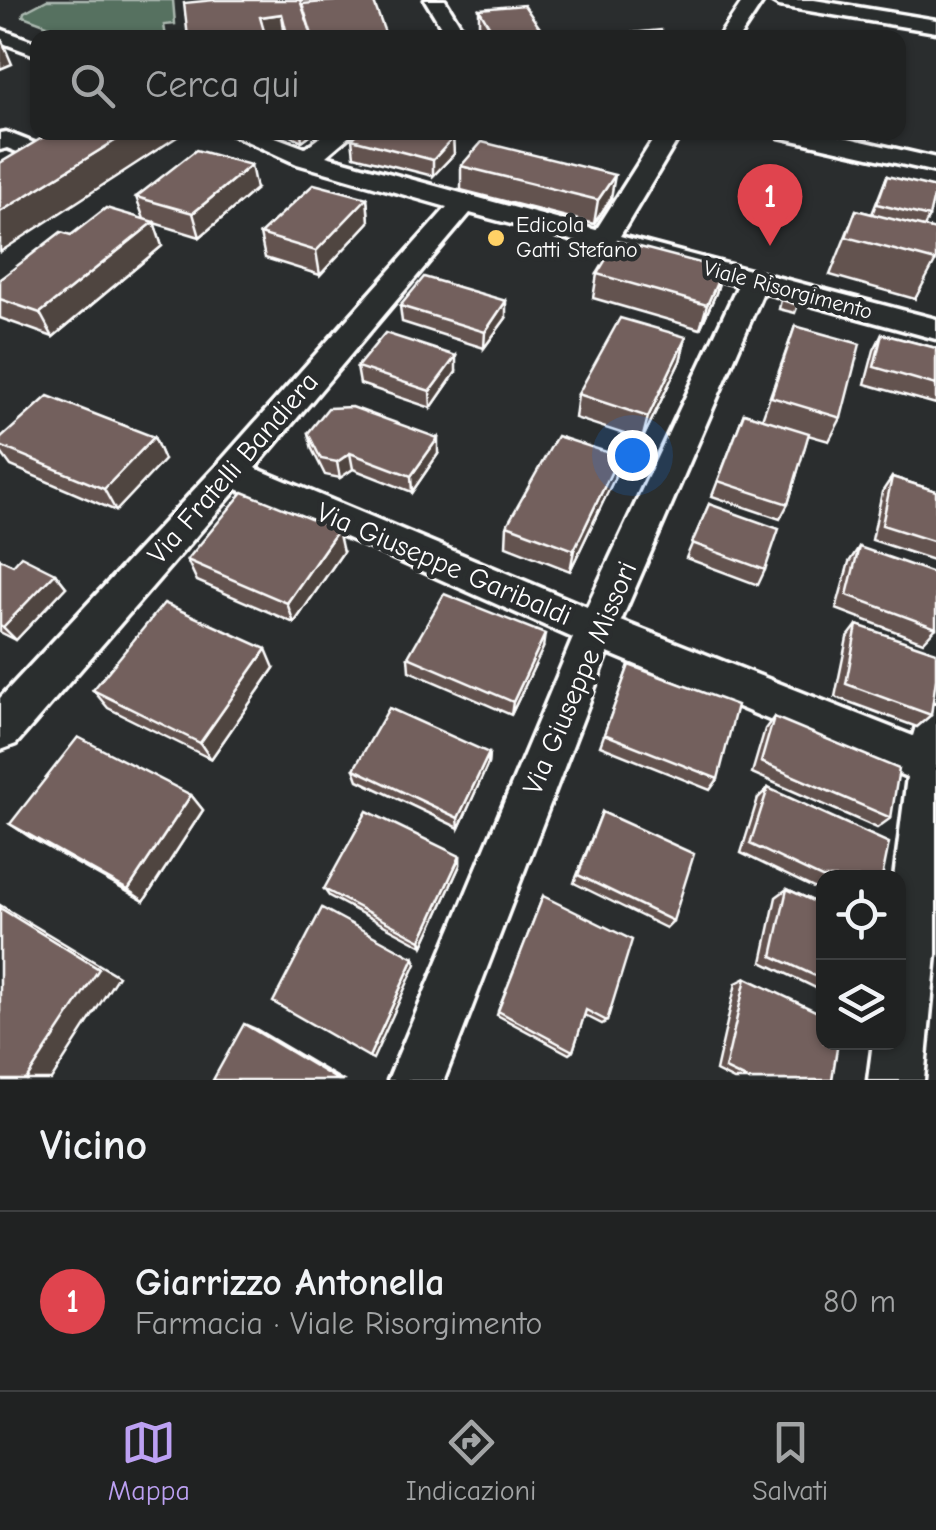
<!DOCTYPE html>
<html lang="it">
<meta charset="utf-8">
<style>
:root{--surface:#202222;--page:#2d2f2f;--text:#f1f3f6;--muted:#a2a4a5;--line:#3d3f40;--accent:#bca0f2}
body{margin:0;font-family:"Comic Neue",sans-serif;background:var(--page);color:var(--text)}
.controls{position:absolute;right:30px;bottom:30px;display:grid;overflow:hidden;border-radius:20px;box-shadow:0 2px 8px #0004}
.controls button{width:90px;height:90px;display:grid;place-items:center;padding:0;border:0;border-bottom:2px solid var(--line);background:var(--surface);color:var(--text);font:50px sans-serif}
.you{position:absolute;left:632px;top:455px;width:35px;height:35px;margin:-25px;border:8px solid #fff;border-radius:50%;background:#1a73e8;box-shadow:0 0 0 15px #1a73e833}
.badge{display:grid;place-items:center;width:65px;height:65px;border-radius:50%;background:var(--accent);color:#fff;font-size:32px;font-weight:700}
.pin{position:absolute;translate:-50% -82px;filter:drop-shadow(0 2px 5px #0008)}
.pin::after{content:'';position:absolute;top:52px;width:35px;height:30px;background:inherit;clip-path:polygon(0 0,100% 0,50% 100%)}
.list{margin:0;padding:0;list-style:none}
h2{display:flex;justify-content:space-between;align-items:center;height:130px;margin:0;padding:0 40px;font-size:42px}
h2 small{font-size:32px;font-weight:400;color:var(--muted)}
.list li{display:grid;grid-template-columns:65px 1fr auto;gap:30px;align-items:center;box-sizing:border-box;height:180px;padding:0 40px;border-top:2px solid var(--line)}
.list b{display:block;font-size:38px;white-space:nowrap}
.list p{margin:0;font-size:32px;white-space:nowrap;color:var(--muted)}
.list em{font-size:32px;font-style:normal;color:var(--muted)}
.icon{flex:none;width:55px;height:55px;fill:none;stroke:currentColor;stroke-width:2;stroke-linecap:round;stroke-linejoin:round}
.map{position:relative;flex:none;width:936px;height:1080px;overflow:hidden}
.search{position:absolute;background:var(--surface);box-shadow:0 2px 8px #0004;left:30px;right:30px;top:30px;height:110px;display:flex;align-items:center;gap:25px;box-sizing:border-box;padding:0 35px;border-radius:20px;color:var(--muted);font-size:38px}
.sheet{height:310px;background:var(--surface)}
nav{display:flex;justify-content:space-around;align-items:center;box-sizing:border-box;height:140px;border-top:2px solid var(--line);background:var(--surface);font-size:28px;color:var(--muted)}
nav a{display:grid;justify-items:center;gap:5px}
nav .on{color:var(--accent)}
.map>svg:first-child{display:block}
.green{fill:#577160;stroke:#abb8b0;stroke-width:2.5}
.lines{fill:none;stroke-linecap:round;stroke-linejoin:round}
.minor-casing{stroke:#fff;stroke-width:7}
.minor{fill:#2a2d2e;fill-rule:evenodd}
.wall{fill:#635350;stroke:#fff;stroke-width:2.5}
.shaded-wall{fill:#504441;stroke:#fff;stroke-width:2.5}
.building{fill:#73615d;stroke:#fff;stroke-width:2.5}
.poi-dot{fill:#ffd166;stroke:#2a2d2e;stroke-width:4}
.labels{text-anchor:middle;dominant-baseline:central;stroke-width:9;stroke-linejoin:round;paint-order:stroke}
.far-poi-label{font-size:22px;fill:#fff;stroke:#2a2d2e;text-anchor:start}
.far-street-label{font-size:22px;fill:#fff;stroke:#2a2d2e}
.street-label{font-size:28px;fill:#fff;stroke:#2a2d2e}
</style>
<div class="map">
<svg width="936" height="1080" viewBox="0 0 936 1080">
<rect width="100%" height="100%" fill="#2a2d2e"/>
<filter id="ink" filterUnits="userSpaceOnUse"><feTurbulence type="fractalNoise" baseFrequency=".01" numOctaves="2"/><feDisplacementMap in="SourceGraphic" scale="20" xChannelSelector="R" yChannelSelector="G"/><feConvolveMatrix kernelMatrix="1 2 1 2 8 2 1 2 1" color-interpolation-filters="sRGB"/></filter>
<g filter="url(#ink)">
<polygon class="green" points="47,0 173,0 175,24 164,25 166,37 79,37 23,16 24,12"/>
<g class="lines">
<defs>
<g id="minor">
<polygon points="425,0 445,0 468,38 448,38"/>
<polygon points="744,0 764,0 739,38 718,38"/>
<polygon points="769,0 814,0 936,20 936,32 779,6"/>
<polygon points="0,29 38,43 38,56 0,42"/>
<polygon points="6,132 52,150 55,155 43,162 7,148 0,150 0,133"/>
<path d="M227,132H262L305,148L327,132H354L326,156L596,230L658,132H682L620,236L936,319V339L763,292L621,621L913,736L921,710L936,704V954L924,1080H868L873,1042H898V878H894L907,777L608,653L444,1080H388L573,638L237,489L16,744L0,750V698L219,463L447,207L297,164ZM470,213L738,285L587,607L255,468Z"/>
<polygon points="776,132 822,132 936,158 936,172 779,137"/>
</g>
</defs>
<use href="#minor" class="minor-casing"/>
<use href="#minor" class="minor"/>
</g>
<g class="wall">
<polygon points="479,9 544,38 486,38 479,24"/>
<polygon points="283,132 314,132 302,141"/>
<polygon points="453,138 454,154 433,176 354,156 352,139"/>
<polygon points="461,166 611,198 594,224 461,190"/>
<polygon points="887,176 929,217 924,227 936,260 915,299 830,275 856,210 872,214"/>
<polygon points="256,189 200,237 154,223 162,246 53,337 0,318 0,279 71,235 144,219 136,197"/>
<polygon points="367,198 369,222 320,275 265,258 260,234"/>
<polygon points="723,269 716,293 700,329 593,298 597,274"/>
<polygon points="782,295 798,305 795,313 779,309"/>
<polygon points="400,306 506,318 484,348 402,322"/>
<polygon points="795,326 841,418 829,441 808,435 788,504 780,519 712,496 744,413 762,419"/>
<polygon points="882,334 936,348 936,404 865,384 874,350"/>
<polygon points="686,337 680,361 642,440 575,418 578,394"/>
<polygon points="357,367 456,372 431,408 360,384"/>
<polygon points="308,433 438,454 412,492 353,469 340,478 325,475 312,449"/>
<polygon points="154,437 164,460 116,511 11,466 0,451 0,439"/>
<polygon points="892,477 936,491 936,561 872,540 882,492"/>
<polygon points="614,479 570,571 506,546 507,525"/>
<polygon points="709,504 765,570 758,585 686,558"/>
<polygon points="859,547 936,628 923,642 836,609 849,562"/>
<polygon points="343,552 294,623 197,581 187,560"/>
<polygon points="0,559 13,565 55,573 66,587 16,640 0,632"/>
<polygon points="857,625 931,715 917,727 835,697 847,638"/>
<polygon points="543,648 511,715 409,671 408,657"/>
<polygon points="629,665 718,779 710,790 600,746"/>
<polygon points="274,668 211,759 108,708 93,690"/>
<polygon points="774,717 891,818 877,828 752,773 765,729"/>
<polygon points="489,753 488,764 459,828 358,780 354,769"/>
<polygon points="768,788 824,878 824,893 741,853 758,798"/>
<polygon points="191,795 203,810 144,901 31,838 10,824"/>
<polygon points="602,812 673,921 666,928 574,883"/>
<polygon points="460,856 460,865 423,946 329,896 324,889"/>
<polygon points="787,889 824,906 824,992 762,962 776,897"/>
<polygon points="543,896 607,1021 602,1024 584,1015 573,1051 569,1054 497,1015"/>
<polygon points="746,978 832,1080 734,1080 716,1071 736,983"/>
</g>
<g class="shaded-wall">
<polygon points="299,0 344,0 306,26"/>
<polygon points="282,14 285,38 264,38 260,17"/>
<polygon points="544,34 544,38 512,38"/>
<polygon points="0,36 12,64 0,69"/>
<polygon points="129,132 179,132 180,135 0,252 0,212"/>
<polygon points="301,132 314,132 302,141"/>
<polygon points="453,138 454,154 433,176 433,160"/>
<polygon points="251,165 256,189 200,237 193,213"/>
<polygon points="615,175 611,198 594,224 598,200"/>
<polygon points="367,198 369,222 320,275 316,251"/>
<polygon points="154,222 162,246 53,337 40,313"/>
<polygon points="723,269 716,293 700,329 707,305"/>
<polygon points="506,301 506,318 484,348 485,332"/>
<polygon points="686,337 680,361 642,440 648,417"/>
<polygon points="456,356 456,372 431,408 430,391"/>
<polygon points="154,437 164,460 116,511 104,489"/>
<polygon points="438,438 438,454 412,492 411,476"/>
<polygon points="350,453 353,469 340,478 337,462"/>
<polygon points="619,456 614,479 570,571 574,550"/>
<polygon points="338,530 343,552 294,623 287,603"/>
<polygon points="55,573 66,587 16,640 3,627"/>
<polygon points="545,634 543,648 511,715 513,702"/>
<polygon points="266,649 274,668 211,759 200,743"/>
<polygon points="489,753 488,764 459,828 458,818"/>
<polygon points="191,795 203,810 144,901 128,890"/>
<polygon points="460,856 460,865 423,946 421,940"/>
<polygon points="0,905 118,976 51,1080 26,1080"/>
<polygon points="414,958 416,964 373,1059 369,1057"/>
<polygon points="244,1024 256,1029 342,1080 338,1080"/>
</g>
<g class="building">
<polygon points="214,0 300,0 313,38 288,38 282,14 260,17 266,38 188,38 184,3"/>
<polygon points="345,0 373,0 387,38 313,38 302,4"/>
<polygon points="524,5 544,34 496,38 479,9"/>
<polygon points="661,30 668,38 621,38 623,37 621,34"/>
<polygon points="52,132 129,132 0,212 0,163"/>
<polygon points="359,132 433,132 453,138 433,160 352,139"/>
<polygon points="482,142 615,175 598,200 461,166"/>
<polygon points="196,150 251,165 193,213 136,197"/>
<polygon points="887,176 936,188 929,217 877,204"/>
<polygon points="314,184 367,198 316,251 260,234"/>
<polygon points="106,208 154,222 40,313 0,299 0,279 61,232 71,235"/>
<polygon points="856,210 936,230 936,261 846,237"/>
<polygon points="617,241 723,269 707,305 597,274"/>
<polygon points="424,277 506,301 485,332 400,306"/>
<polygon points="782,295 798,299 798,305 782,300"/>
<polygon points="620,318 686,337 648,417 578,394"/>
<polygon points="795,326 860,344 841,418 771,397"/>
<polygon points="385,333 456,356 430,391 357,367"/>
<polygon points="882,334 936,348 936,385 874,367"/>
<polygon points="48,396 154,437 104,489 0,446 0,439"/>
<polygon points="352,407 438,438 411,476 350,453 337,462 321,459 308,433 328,408"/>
<polygon points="744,413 809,433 788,504 718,481"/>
<polygon points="557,436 619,456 574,550 507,525"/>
<polygon points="892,477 936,491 936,542 882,525"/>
<polygon points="243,492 338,530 287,603 187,560"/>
<polygon points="709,504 779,529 765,570 692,543"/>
<polygon points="859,547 936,574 936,628 847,595"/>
<polygon points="21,556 55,573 3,627 0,625 0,559 13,565"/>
<polygon points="444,594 545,634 513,702 408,657"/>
<polygon points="164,603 266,649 200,743 93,690"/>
<polygon points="857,625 936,652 936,679 931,715 846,684"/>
<polygon points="629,665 737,705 718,779 604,734"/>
<polygon points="389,708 489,753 458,818 354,769"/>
<polygon points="774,717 899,769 891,818 761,762"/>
<polygon points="78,737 191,795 128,890 10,824"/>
<polygon points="768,788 889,843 882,878 824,878 824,879 750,844"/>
<polygon points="367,811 460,856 421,940 324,889"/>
<polygon points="602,812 694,854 673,921 578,875"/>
<polygon points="787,889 824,906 824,980 772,956"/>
<polygon points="543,896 632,940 607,1021 586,1010 573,1051 498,1011"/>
<polygon points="0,908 99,969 26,1080 0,1080"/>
<polygon points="322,908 414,958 369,1057 273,1002"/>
<polygon points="746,978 824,1015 824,1042 838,1042 832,1080 748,1080 725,1069"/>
<polygon points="244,1024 338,1080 213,1080"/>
</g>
</g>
<circle class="poi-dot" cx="496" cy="238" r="10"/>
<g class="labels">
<g class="far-poi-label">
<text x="516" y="225">Edicola<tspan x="516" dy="25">Gatti Stefano</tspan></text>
</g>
<g class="far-street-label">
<text transform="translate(788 290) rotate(15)">Viale Risorgimento</text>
</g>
<g class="street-label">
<text transform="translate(233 468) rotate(-49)">Via Fratelli Bandiera</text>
<text transform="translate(444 564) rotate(23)">Via Giuseppe Garibaldi</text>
<text transform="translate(580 678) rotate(-67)">Via Giuseppe Missori</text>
</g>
</g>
</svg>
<div class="controls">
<button><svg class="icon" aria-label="locate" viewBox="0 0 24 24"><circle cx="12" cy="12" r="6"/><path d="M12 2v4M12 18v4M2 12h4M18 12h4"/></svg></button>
<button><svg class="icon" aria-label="layers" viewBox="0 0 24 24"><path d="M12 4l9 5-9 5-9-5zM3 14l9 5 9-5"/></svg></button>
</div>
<div class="you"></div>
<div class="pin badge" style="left:770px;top:246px;background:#e0444e">1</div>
<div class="search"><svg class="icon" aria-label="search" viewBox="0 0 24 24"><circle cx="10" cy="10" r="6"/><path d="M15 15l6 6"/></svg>Cerca qui</div>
</div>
<section class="sheet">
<h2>Vicino<small></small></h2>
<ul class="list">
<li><span class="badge" style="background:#e0444e">1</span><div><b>Giarrizzo Antonella</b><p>Farmacia · Viale Risorgimento</p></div><em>80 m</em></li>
</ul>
</section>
<nav>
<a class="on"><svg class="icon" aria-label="map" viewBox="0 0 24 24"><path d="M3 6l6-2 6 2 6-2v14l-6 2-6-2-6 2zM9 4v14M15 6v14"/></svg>Mappa</a>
<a><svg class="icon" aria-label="directions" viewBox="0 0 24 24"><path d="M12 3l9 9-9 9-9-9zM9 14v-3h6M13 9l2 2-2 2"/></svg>Indicazioni</a>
<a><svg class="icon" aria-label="saved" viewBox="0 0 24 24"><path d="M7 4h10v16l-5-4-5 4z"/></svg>Salvati</a>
</nav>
